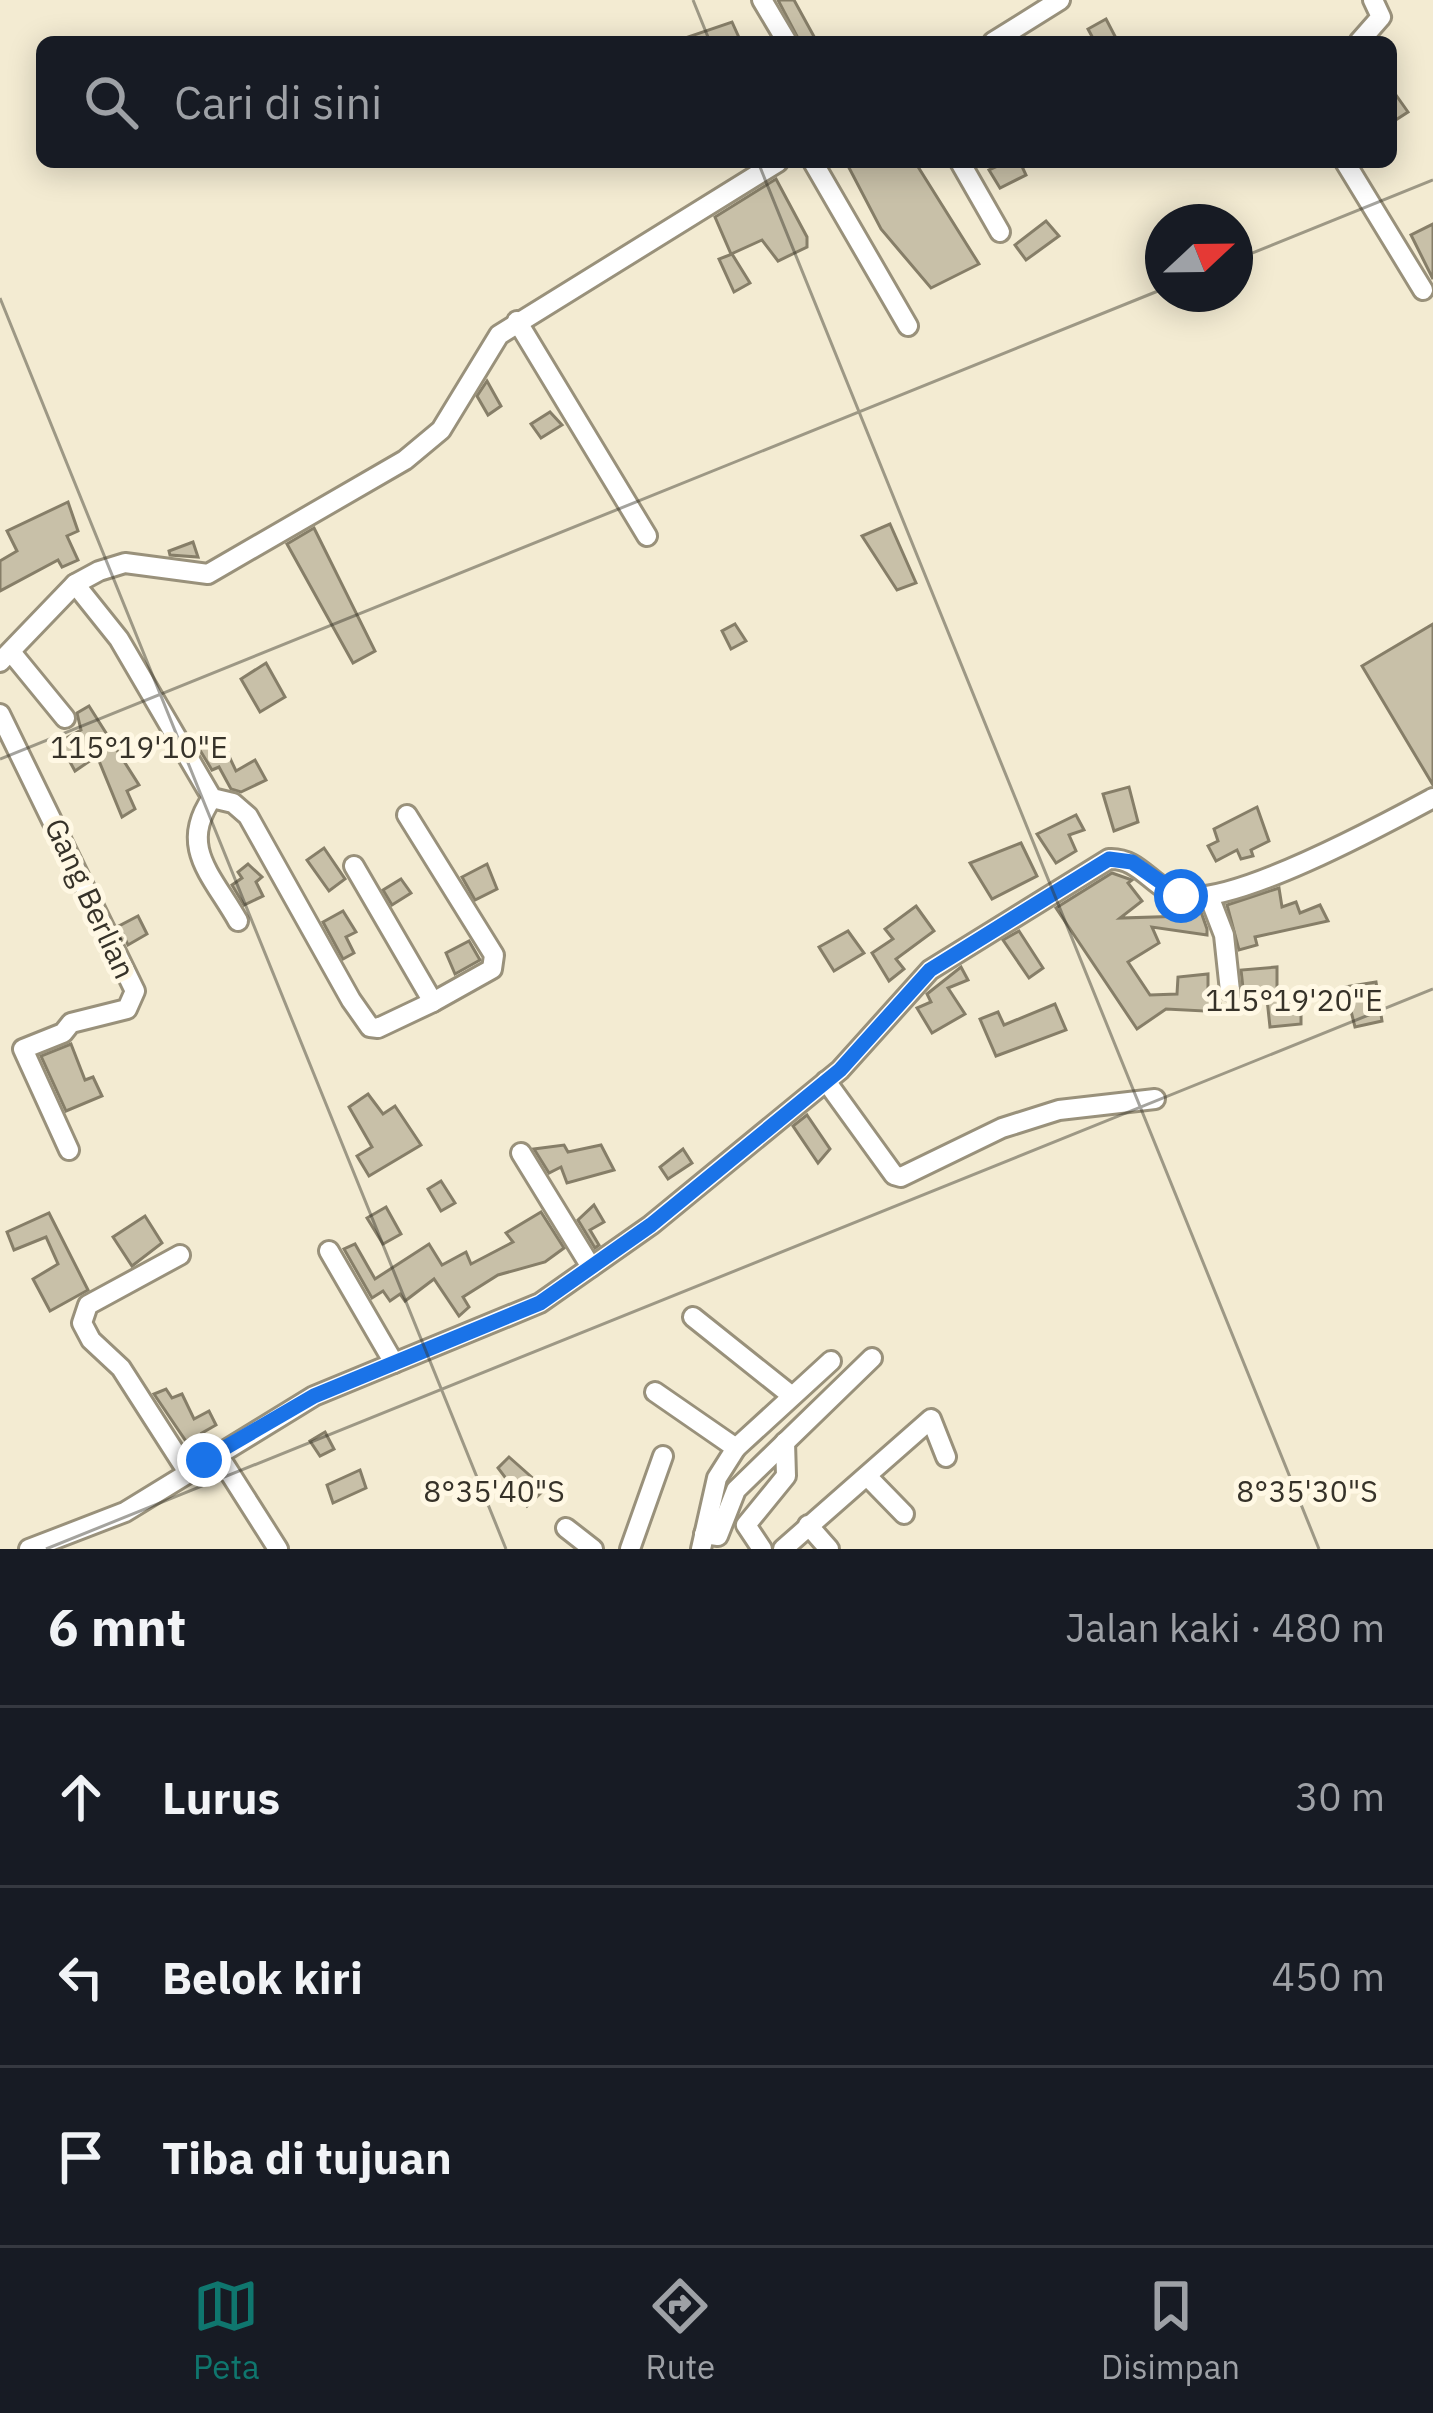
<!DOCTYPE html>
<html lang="id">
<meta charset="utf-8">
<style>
:root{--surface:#171b24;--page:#242831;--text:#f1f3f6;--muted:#9ea1a6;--line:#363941;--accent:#0f766e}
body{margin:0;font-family:"IBM Plex Sans",sans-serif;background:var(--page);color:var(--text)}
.compass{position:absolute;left:1145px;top:204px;width:108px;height:108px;border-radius:50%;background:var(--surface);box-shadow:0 6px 30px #0003;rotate:68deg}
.stop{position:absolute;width:36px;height:36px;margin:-27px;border:9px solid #1a73e8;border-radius:50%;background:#fff}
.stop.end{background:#1a73e8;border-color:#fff;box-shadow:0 3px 12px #0008}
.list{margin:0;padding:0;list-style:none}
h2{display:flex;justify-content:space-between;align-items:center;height:156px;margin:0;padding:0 48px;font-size:51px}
h2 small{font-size:39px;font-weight:400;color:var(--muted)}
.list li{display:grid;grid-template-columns:78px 1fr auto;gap:36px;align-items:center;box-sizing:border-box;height:180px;padding:0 48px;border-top:3px solid var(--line)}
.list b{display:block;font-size:45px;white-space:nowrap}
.list em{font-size:39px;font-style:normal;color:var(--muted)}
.icon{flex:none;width:66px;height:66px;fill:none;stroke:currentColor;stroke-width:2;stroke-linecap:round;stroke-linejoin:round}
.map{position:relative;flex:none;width:1433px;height:1549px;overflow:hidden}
.search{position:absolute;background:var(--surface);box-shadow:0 6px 30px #0003;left:36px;right:36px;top:36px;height:132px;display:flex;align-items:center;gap:30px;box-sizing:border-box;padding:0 42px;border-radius:18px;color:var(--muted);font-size:45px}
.sheet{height:696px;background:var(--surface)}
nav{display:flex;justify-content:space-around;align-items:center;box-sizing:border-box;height:168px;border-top:3px solid var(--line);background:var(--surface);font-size:33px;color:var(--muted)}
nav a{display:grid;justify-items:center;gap:6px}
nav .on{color:var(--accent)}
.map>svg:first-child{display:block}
.building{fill:#c8c0a8;stroke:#867e68;stroke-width:3}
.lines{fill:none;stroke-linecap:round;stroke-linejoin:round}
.minor-casing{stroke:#99917b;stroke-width:24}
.minor{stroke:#fff;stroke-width:18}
.route{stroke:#1a73e8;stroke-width:15}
.ticks{fill:none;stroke:#363229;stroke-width:3;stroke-opacity:0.45}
.labels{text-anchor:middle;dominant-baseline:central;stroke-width:10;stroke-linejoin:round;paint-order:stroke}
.street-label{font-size:30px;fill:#363229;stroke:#fff8e4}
.ticks-label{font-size:30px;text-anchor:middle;fill:#363229;stroke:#fff8e4;stroke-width:10;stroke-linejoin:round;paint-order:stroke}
</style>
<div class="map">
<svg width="1433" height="1549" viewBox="0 0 1433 1549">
<rect width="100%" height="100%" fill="#f3ebd2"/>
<g class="building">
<polygon points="778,0 794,0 817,42 800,42"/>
<polygon points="1106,19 1118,42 1095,42 1088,29"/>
<polygon points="732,22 741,42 680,42 679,40"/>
<polygon points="1391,88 1408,112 1391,123"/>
<polygon points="846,162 915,162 979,264 931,288 881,229"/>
<polygon points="1007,162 1020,162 1026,175 1000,188 989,170"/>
<polygon points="776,179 807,237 807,247 778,261 762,240 731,254 715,217"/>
<polygon points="1046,221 1059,236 1026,260 1015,245"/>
<polygon points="1433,224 1433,279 1411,235"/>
<polygon points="732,254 750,283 734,292 719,259"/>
<polygon points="487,381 501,406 488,415 477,396"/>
<polygon points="550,412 562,425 541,438 531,424"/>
<polygon points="68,502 78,531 67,536 78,560 62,567 58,560 0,591 0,561 17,551 7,531"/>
<polygon points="890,524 916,583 897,590 862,536"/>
<polygon points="314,528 375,651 353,663 287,544"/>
<polygon points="193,542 198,557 170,555 169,551"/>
<polygon points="735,624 746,641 731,649 722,631"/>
<polygon points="1433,624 1433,785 1362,666"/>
<polygon points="266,663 285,697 260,712 241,679"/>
<polygon points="89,706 139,785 127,791 135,809 122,817 97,756 75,771 59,742 81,730 77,713"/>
<polygon points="220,737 236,771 255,760 266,780 241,792 231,789 219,767 212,770 198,747"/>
<polygon points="1129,787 1138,822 1114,831 1103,794"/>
<polygon points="1257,807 1269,841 1251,850 1253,856 1241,859 1237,850 1216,861 1208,846 1218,841 1214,829"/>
<polygon points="1076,815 1084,830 1069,835 1076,851 1056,863 1037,834"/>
<polygon points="1021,843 1037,876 992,899 970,863"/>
<polygon points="324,848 345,879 329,891 307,860"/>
<polygon points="248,864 262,877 256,882 263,896 244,905 232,885 242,878 238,872"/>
<polygon points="487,864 497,889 475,900 462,877"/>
<polygon points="1112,873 1132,880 1128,883 1142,901 1120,918 1186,916 1186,909 1200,909 1207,929 1207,935 1152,927 1159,943 1128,962 1150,995 1177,994 1178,977 1208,974 1208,992 1216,992 1223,1012 1166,1009 1137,1029 1056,908"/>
<polygon points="401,879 411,893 392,905 383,890"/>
<polygon points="1279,888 1282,907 1296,902 1300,913 1320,905 1328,921 1255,937 1257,945 1239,950 1227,905"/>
<polygon points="916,906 934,931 896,959 904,969 889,981 872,953 893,939 885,929"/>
<polygon points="343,911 356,932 346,937 354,953 343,959 323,922"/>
<polygon points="138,916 147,934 128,945 119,926"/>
<polygon points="848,931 864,953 834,971 819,947"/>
<polygon points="1019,931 1043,968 1029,978 1003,940"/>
<polygon points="469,941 480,960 455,974 446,953"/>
<polygon points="961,967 968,980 948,988 965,1014 932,1033 917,1008 931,1002 927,994"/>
<polygon points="1277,967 1277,994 1248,993 1243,988 1241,970"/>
<polygon points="1376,982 1382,1021 1355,1027 1345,987"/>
<polygon points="1267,999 1301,1000 1301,1024 1270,1027"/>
<polygon points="1055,1004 1066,1030 996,1056 980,1019 998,1012 1004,1025"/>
<polygon points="71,1044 85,1080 93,1077 102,1096 66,1111 41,1056"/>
<polygon points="368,1094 383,1114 395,1106 421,1145 369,1176 357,1156 372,1147 349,1107"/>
<polygon points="807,1115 830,1149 818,1163 793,1126"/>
<polygon points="564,1145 568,1152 601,1145 614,1170 567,1183 561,1167 549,1173 534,1149"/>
<polygon points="683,1149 692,1163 668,1179 660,1167"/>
<polygon points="441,1181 455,1203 441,1211 428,1189"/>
<polygon points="594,1205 604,1222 590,1230 599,1245 595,1248 578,1220"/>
<polygon points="386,1207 401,1234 383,1244 367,1218"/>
<polygon points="541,1212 564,1248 545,1262 498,1275 463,1297 469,1307 459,1316 434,1279 405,1301 400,1294 390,1301 383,1291 372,1298 344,1249 355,1244 375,1279 429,1244 442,1265 466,1252 471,1264 513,1242 506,1233"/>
<polygon points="49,1213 88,1290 50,1311 33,1279 58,1264 46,1237 14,1250 7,1232"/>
<polygon points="145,1216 162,1243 132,1266 113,1237"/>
<polygon points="166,1389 172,1398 182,1394 194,1419 209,1411 216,1425 202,1433 209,1442 194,1453 154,1394"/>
<polygon points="325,1432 334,1449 320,1456 310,1441"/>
<polygon points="509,1457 545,1489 527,1506 498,1468"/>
<polygon points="360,1470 366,1488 333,1503 327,1485"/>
</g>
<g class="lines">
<defs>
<g id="minor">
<polyline points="762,0 787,42"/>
<polyline points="993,42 1060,0"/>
<polyline points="1359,42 1381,17 1373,0"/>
<polyline points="813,162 908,326"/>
<polyline points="960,162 1000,232"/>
<polyline points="1345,162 1423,290"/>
<polyline points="517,321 647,536"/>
<polyline points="75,584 119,639 212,798 233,803 248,816 351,1000 370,1027 378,1028 433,1002 354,866"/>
<polyline points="11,652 65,718"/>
<polyline points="0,662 75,584 99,571 125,563 208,574 405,460 441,430 499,335 778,162"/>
<polyline points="0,714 135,991 127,1009 71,1023 63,1033 23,1049 69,1150"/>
<path d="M212,798C178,847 212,875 238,921"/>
<polyline points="407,815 494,955 492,969 433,1002"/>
<polyline points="1209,896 1224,935 1230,991"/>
<polyline points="826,1081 894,1175 901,1177 1002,1128 1059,1110 1155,1099"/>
<polyline points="521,1153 591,1267"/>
<polyline points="329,1251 394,1363"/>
<polyline points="180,1255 88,1305 82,1323 91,1340 121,1368 187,1471"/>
<polyline points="693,1317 792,1396"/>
<polyline points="655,1392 736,1448 717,1478 701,1549"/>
<polyline points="736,1448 831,1361"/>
<polyline points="217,1453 278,1549"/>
<polyline points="867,1476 904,1514"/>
<polyline points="808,1525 829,1549"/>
<polyline points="566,1528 593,1549"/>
<polyline points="704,1534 718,1536 736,1490 872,1358"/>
<path d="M29,1549L125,1512L314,1396L540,1303L651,1225L840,1070L930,970L1109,859C1140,857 1153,890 1182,896C1234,906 1383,825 1433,798"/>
<polyline points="630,1549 663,1456"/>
<polyline points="762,1549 746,1525 786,1476 785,1442"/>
<polyline points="783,1549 931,1419 946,1457"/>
</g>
</defs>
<use href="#minor" class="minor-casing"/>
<use href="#minor" class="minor"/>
</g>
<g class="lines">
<polyline class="route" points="204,1460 314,1396 540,1303 651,1225 840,1070 930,970 1109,859 1132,862 1181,896"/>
</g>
<path class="ticks" d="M693,0L710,42M758,162L1319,1549M1235,260L1433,180M0,298L506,1549M0,759L1163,289M46,1549L1433,989"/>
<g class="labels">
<g class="street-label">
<text transform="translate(91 898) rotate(65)">Gang Berlian</text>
</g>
</g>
<g class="ticks-label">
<text x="139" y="758">115°19'10"E</text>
<text x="1294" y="1011">115°19'20"E</text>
<text x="494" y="1502">8°35'40"S</text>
<text x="1307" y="1502">8°35'30"S</text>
</g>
</svg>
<svg class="compass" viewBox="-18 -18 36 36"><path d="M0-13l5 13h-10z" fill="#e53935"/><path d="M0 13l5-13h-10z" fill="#9ea1a6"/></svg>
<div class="stop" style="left:1181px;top:896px"></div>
<div class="stop end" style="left:204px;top:1460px"></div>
<div class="search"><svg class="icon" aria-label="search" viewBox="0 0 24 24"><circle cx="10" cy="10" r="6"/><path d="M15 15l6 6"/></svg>Cari di sini</div>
</div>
<section class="sheet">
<h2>6 mnt<small>Jalan kaki · 480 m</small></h2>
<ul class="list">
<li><svg class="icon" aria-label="ahead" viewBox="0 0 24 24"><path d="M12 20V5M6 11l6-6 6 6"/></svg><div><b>Lurus</b></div><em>30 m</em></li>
<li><svg class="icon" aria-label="left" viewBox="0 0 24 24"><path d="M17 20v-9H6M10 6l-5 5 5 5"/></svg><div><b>Belok kiri</b></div><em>450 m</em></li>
<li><svg class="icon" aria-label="arrive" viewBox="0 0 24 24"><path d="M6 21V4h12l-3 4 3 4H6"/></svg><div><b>Tiba di tujuan</b></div></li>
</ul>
</section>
<nav>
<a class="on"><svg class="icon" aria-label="map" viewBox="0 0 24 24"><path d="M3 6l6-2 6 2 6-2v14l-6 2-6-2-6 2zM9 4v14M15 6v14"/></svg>Peta</a>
<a><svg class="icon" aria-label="directions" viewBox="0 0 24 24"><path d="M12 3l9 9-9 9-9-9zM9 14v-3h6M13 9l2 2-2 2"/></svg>Rute</a>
<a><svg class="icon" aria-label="saved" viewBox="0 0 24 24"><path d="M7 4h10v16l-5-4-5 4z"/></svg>Disimpan</a>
</nav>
